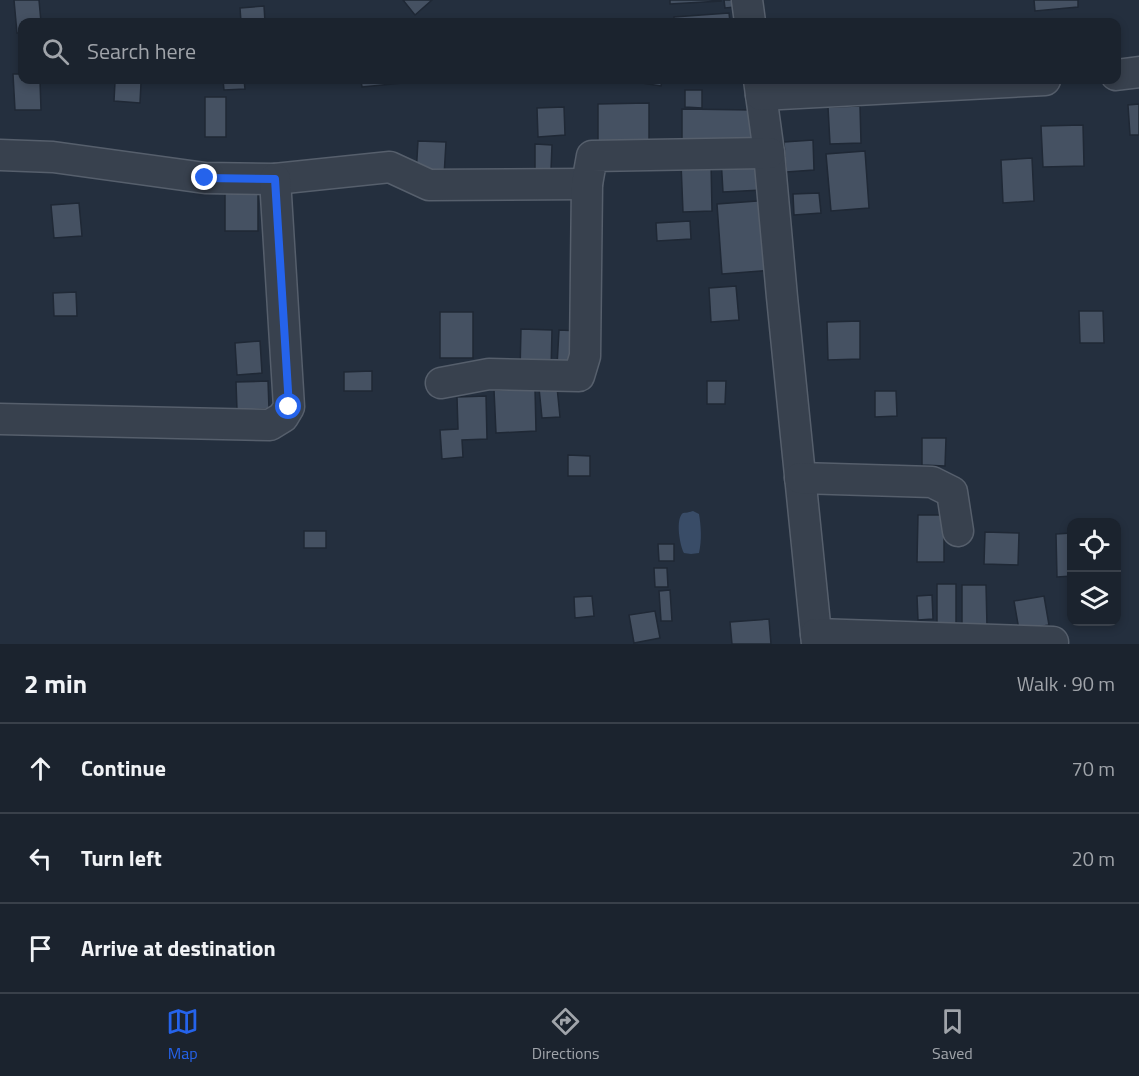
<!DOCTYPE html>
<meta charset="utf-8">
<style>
:root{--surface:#1b232e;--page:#242b36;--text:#f1f3f6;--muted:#a0a4aa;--line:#39404a;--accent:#2563eb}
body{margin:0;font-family:"Titillium Web",sans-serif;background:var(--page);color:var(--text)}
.controls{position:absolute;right:18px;bottom:18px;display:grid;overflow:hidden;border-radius:12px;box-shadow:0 3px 9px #0003}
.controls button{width:54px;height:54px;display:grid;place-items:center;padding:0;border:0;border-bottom:2px solid var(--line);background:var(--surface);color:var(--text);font:30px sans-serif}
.stop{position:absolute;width:18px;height:18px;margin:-14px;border:4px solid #2563eb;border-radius:50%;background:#fff}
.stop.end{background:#2563eb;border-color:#fff;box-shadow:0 2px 6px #0008}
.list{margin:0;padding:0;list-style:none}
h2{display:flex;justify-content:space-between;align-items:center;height:78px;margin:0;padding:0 24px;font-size:26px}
h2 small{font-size:20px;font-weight:400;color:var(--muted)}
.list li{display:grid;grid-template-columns:39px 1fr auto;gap:18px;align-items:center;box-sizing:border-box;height:90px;padding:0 24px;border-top:2px solid var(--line)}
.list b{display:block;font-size:22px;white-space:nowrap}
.list em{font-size:20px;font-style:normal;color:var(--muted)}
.icon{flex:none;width:33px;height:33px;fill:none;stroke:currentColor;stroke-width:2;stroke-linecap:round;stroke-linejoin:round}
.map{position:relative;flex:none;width:1139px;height:644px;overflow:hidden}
.search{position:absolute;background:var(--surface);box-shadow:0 3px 9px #0003;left:18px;right:18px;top:18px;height:66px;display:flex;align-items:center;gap:15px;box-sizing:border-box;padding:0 21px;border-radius:12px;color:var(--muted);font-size:22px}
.sheet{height:348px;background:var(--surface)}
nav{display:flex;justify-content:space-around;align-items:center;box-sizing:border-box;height:84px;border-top:2px solid var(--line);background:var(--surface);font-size:16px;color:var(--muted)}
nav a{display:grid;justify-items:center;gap:3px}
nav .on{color:var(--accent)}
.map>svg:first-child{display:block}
.water{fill:#394c67}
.building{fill:#455162;stroke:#1f2835;stroke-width:1.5}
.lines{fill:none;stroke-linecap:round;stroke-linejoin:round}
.minor-casing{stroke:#565f6c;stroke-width:33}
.minor{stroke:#38414e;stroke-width:30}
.route{stroke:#2563eb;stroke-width:8}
</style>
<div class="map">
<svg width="1139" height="644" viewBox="0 0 1139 644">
<rect width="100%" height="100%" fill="#242f3e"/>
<path class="water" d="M693,511L699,514C701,526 702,540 699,553L691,554L684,553C680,546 675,519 683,513C684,513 691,512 693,511Z"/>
<g class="building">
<polygon points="14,0 39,0 41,22 22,22 22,33 17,33"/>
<polygon points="403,0 432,0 415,15"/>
<polygon points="670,0 721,0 721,1 670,4"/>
<polygon points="724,0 744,0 745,6 725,8"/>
<polygon points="1034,0 1078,0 1078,7 1035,11"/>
<polygon points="264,6 265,22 241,22 240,8"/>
<polygon points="729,13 730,22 674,22 674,17"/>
<polygon points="133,20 133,22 110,22 110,21"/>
<polygon points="13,74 22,74 22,80 40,80 41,110 15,110"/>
<polygon points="223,80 244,80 245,89 224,90"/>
<polygon points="258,80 286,80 286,81 259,82"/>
<polygon points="361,80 402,80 402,83 362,87"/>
<polygon points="622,80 662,80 661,86"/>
<polygon points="115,82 141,83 140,103 114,101"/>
<polygon points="685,90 702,90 702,108 685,107"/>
<rect x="205" y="97" width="21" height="40"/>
<polygon points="649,103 649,149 598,149 598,104"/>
<polygon points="1139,104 1139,135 1130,135 1128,105"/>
<polygon points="860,106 861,143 830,144 828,107"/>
<polygon points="564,107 565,135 538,137 537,108"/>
<polygon points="682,109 753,110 752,146 682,145"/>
<polygon points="1083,125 1084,166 1043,167 1041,126"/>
<polygon points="813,140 814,170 786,172 784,142"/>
<polygon points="418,141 446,142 444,176 416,175"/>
<polygon points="535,144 552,145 551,170 535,169"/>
<polygon points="865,151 869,208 831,211 826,154"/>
<polygon points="761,156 762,190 723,192 721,158"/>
<polygon points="1032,158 1034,201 1003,203 1001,160"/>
<polygon points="711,162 712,211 683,212 681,163"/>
<rect x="225" y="187" width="33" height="44"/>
<polygon points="819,193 821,213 794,215 793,194"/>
<polygon points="770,200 775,270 722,274 717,204"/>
<polygon points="79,203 82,236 54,238 51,205"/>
<polygon points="690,221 691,239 657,241 656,223"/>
<polygon points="736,286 739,320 711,322 709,288"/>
<polygon points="76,292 77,316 54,316 53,293"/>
<polygon points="1079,311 1103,311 1104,343 1080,343"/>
<rect x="440" y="312" width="33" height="46"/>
<polygon points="860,321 860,359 828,360 827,322"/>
<polygon points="521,329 552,330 551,371 520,371"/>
<polygon points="559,330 581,331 579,367 557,366"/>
<polygon points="260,341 262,373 237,375 235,343"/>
<polygon points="372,371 372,391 344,391 344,372"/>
<polygon points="268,381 269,409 237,410 236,382"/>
<polygon points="707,381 726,381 725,404 707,404"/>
<polygon points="557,387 560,417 542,418 539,388"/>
<polygon points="535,389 536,431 496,433 494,390"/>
<polygon points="875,391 896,391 897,416 875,417"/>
<polygon points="486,396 487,439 462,440 463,457 442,459 440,430 458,429 457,397"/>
<polygon points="922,438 946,438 945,466 922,465"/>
<polygon points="568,455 590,456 590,476 568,476"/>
<polygon points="918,515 944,515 944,562 917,562"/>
<rect x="304" y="531" width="22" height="17"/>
<polygon points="985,532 1019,533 1018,565 984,564"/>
<polygon points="1116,532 1119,575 1116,575"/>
<polygon points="1072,533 1072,576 1057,577 1056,534"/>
<polygon points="658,544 674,544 674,561 659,561"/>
<polygon points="654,568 667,568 668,587 655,587"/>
<rect x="937" y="584" width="19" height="40"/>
<polygon points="962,585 986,585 987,627 962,628"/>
<polygon points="670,590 672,621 661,621 659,591"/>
<polygon points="932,595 933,619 918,620 917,596"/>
<polygon points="592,596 594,616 575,618 574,597"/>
<polygon points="1044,596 1049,625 1019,630 1014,601"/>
<polygon points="655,611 660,638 634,643 629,615"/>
<polygon points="769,619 771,644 732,644 730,622"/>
</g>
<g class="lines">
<defs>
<g id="minor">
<polyline points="747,0 750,22"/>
<polyline points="1116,75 1139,72"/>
<polyline points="759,80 769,153 782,297 817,644"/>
<polyline points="761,95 1045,80"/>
<polyline points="0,155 53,157 205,178 275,179 390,167 429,185 587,184"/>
<polyline points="441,383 489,374 579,376 585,356 587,184 592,156 769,153"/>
<polyline points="0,419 270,425 283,417 289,407 275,179"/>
<polyline points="800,478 932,482 952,492 958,531"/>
<polyline points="816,634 1053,642"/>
</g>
</defs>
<use href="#minor" class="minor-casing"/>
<use href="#minor" class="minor"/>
</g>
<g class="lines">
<polyline class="route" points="205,178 275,179 289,407"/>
</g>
</svg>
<div class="controls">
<button><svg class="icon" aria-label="locate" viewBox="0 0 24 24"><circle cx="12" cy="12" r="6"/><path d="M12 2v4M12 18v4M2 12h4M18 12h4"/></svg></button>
<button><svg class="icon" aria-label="layers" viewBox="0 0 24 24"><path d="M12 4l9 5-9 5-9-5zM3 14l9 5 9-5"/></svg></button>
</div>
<div class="stop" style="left:289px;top:407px"></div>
<div class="stop end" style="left:205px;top:178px"></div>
<div class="search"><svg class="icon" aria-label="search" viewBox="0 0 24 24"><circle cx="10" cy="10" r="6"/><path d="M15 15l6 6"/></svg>Search here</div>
</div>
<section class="sheet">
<h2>2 min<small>Walk · 90 m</small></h2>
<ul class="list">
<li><svg class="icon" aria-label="ahead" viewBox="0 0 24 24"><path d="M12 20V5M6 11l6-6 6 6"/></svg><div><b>Continue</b></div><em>70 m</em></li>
<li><svg class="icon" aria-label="left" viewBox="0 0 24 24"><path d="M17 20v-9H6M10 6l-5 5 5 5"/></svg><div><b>Turn left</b></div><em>20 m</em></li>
<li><svg class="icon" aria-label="arrive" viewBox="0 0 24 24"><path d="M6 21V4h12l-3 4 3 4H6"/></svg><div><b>Arrive at destination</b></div></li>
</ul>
</section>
<nav>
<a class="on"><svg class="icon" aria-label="map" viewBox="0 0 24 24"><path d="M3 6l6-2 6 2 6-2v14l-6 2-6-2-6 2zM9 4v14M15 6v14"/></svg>Map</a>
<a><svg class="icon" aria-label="directions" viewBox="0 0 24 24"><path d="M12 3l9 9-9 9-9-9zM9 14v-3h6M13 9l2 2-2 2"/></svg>Directions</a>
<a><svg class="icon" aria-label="saved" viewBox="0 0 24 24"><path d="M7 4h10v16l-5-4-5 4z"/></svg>Saved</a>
</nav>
